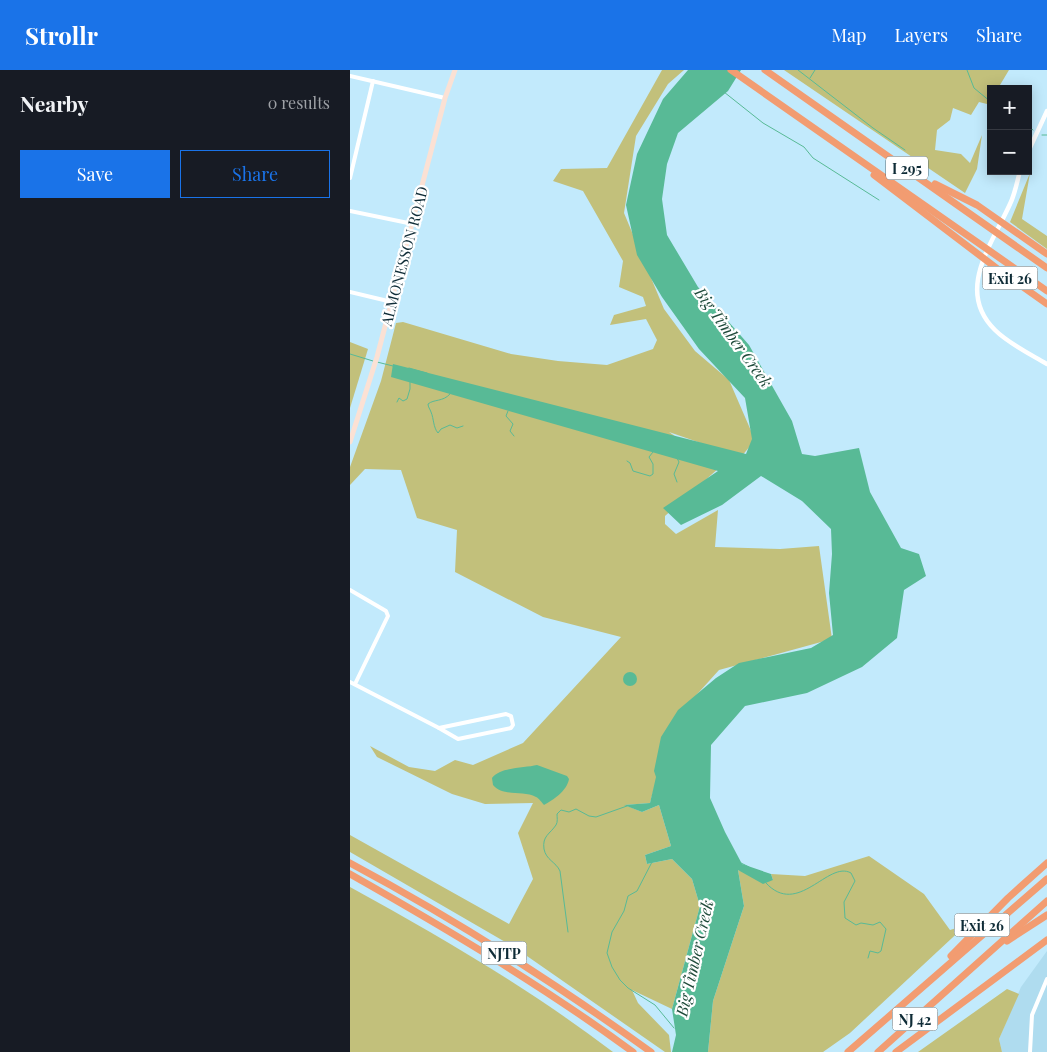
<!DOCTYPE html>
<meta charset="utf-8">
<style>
:root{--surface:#171b24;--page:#20242c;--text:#f1f3f6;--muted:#9ea1a6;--line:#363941;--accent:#1a73e8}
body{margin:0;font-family:"Playfair Display",serif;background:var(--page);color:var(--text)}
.controls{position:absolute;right:15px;top:15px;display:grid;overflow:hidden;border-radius:0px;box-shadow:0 2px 12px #0003}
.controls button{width:45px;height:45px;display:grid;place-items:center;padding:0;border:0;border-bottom:1px solid var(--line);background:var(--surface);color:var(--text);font:25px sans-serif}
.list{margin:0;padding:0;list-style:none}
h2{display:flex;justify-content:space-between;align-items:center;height:65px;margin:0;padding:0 20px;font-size:21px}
h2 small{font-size:16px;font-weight:400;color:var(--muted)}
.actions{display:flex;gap:10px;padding:15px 20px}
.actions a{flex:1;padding:11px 0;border:1px solid var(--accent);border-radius:0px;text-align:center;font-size:18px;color:var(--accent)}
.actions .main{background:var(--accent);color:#fff}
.map{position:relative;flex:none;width:697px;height:982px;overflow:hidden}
header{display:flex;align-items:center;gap:30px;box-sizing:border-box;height:70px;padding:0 25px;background:var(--accent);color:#fff}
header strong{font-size:24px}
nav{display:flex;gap:28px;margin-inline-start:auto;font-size:18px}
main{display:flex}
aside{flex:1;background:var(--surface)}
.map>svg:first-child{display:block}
.built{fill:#afdcef}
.green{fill:#c2c07b}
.water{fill:#58ba96}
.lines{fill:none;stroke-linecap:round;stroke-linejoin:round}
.stream{stroke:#58ba96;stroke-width:1}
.minor{stroke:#fff;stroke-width:4}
.tertiary{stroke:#fff;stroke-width:4.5}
.secondary{stroke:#fbe1d4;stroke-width:5}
.motorway{stroke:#f29c71;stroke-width:7}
.labels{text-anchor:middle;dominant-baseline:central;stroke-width:4.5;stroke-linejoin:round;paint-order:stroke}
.shield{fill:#fff;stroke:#576b73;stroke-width:1}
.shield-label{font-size:14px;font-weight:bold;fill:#0f2c37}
.street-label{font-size:15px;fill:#0f2c37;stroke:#fff}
.water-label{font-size:16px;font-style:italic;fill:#204b3b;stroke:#fff}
</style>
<header>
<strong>Strollr</strong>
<nav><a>Map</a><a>Layers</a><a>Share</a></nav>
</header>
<main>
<aside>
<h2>Nearby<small>0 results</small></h2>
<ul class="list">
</ul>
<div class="actions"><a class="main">Save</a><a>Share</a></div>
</aside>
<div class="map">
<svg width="697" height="982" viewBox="0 0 697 982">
<rect width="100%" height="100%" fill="#c2eafc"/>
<polygon class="built" points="697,881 697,982 652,982 649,969 671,917"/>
<g class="green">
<polygon points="312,0 334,0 318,14 286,66 274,143 314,239 345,281 379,310 405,370 391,387 319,362 370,397 315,446 315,454 326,464 368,440 365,477 430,479 469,476 482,569 369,600 322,652 300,733 275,735 292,742 309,735 321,776 295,785 297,794 322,789 342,809 350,836 322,939 282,920 288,933 319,965 321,982 315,982 164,877 0,782 0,765 159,854 183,809 168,763 183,733 135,734 102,724 27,687 20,676 59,697 85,701 105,690 123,695 173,673 271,567 193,547 105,502 107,460 67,448 51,400 15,399 0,415 0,397 31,311 46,253 53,252 161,284 208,291 257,295 303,279 307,270 296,249 260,255 264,245 296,236 293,227 269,217 273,191 233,121 203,111 211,99 257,98"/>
<polygon points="434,0 659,0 650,15 655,19 641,19 641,35 629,32 621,45 603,38 600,50 587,60 585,80 611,84 620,93 632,65 627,99 615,123"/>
<polygon points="680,103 672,149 697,166 697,179 660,152"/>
<polygon points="0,272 18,279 0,338"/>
<polygon points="519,786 574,824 600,860 616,855 500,963 473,982 358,982 363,931 394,836 388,800 423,810 421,804 455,806"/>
<path d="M0,817C91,867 180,919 263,982H0Z"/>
<polygon points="657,919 669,924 649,969 652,982 568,982"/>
</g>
<g class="water">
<polygon points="338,0 391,0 378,21 328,63 317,94 312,129 317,165 348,217 399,275 442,351 452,384 465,386 509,378 520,422 551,478 569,484 576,506 554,520 547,568 512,597 457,623 395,636 361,675 360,728 375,762 392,794 421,804 423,810 413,814 388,800 394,836 363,931 358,982 322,982 326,965 322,939 350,836 342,809 322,789 297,794 295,785 321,776 309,735 292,742 274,735 300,733 306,707 304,701 311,667 328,640 366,608 389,593 461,578 483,565 479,523 482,484 481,459 452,431 411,406 372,435 331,455 313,438 368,401 41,307 43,294 396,384 402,369 395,328 349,279 312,227 287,185 276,135 287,84 313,29"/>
<circle cx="280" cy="609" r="7"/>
<path d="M187,695L217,706L219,709C217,721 203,730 194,735C192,733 189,728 186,727C173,720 153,727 143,715L142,708C150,697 175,698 187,695Z"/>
</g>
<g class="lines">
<g class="stream">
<polyline points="448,0 523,58 555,80"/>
<polyline points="617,0 624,18 641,32"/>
<polyline points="460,8 465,0"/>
<polyline points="374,22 413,53 454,77 463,88 529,130"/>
<polyline points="678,56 683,60"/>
<polyline points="692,65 697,65"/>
<polyline points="0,284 23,291"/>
<polyline points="27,292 43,296"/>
<polyline points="59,298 77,303"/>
<path d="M100,324C93,332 84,329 78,334C78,337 80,339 81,342C84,349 83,357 88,363L91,359L100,355L107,358L113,356"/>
<polyline points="47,332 49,328 53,331 57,329 60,319 60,312"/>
<polyline points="158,341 156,346 163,354 160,361 164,366"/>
<polyline points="277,391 280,393 283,401 300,406 303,404 303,394 299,387 303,382"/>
<polyline points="327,412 324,404 329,392 327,388"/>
<polyline points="302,792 287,821 278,826 274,841 262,862 257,883 262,897 270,910 278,918 305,935 324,958"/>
<polyline points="391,793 399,797"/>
<path d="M416,813C448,848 478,790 501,803L505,811L494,832L495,848L506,855L511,853L523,855L530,852L536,859L531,881L528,883L520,881L518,888"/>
<path d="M218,862L210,801C206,792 196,790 194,779C192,766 200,764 206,755C208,752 207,747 207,744L211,740L219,742L226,739L239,746L246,747L277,736"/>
</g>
<g class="minor">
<polyline points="0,6 95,28"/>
<polyline points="0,108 23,11"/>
<polyline points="0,141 63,154"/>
<polyline points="0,222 42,232"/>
<polyline points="0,520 36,541 38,546 5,614"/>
<polyline points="0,612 89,658"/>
<polygon points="156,644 161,646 163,655 161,658 108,669 89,658"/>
<polyline points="680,982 682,945 697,909"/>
</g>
<g class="tertiary">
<polyline points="678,82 697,41"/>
<path d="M670,101C667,112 665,124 660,134C642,174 605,221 645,260C659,274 680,284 697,294"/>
</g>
<polyline class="secondary" points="0,372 27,287 95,28 105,0"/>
<g class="motorway">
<polyline points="381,0 697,221"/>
<polyline points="415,0 697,198"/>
<polyline points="524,105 649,200 697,234"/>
<polyline points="585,114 627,135 697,184"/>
<path d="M0,793C105,849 205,913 301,982"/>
<path d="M0,804C97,859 193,916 283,982"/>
<polyline points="657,871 697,845"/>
<polyline points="601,886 658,828 697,793"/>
<polyline points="498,982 697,809"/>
<polyline points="528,982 697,831"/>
<polyline points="546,982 697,870"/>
</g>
</g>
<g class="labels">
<g class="shield">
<rect x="536" y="86.5" width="42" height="23" rx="4"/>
<rect x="632.5" y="196.5" width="55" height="23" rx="4"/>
<rect x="604.5" y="843.5" width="55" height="23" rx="4"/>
<rect x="131.5" y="871.5" width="45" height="23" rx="4"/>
<rect x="542.5" y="937.5" width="45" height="23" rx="4"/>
</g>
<g class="shield-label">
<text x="557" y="98">I 295</text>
<text x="660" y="208">Exit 26</text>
<text x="632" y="855">Exit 26</text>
<text x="154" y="883">NJTP</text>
<text x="565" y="949">NJ 42</text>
</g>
<g class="street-label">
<text transform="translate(54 186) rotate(-75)">ALMONESSON ROAD</text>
</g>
<g class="water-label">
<text transform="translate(384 267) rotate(54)">Big Timber Creek</text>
<text transform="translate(344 888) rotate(-77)">Big Timber Creek</text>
</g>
</g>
</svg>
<div class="controls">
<button>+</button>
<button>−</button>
</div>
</div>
</main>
